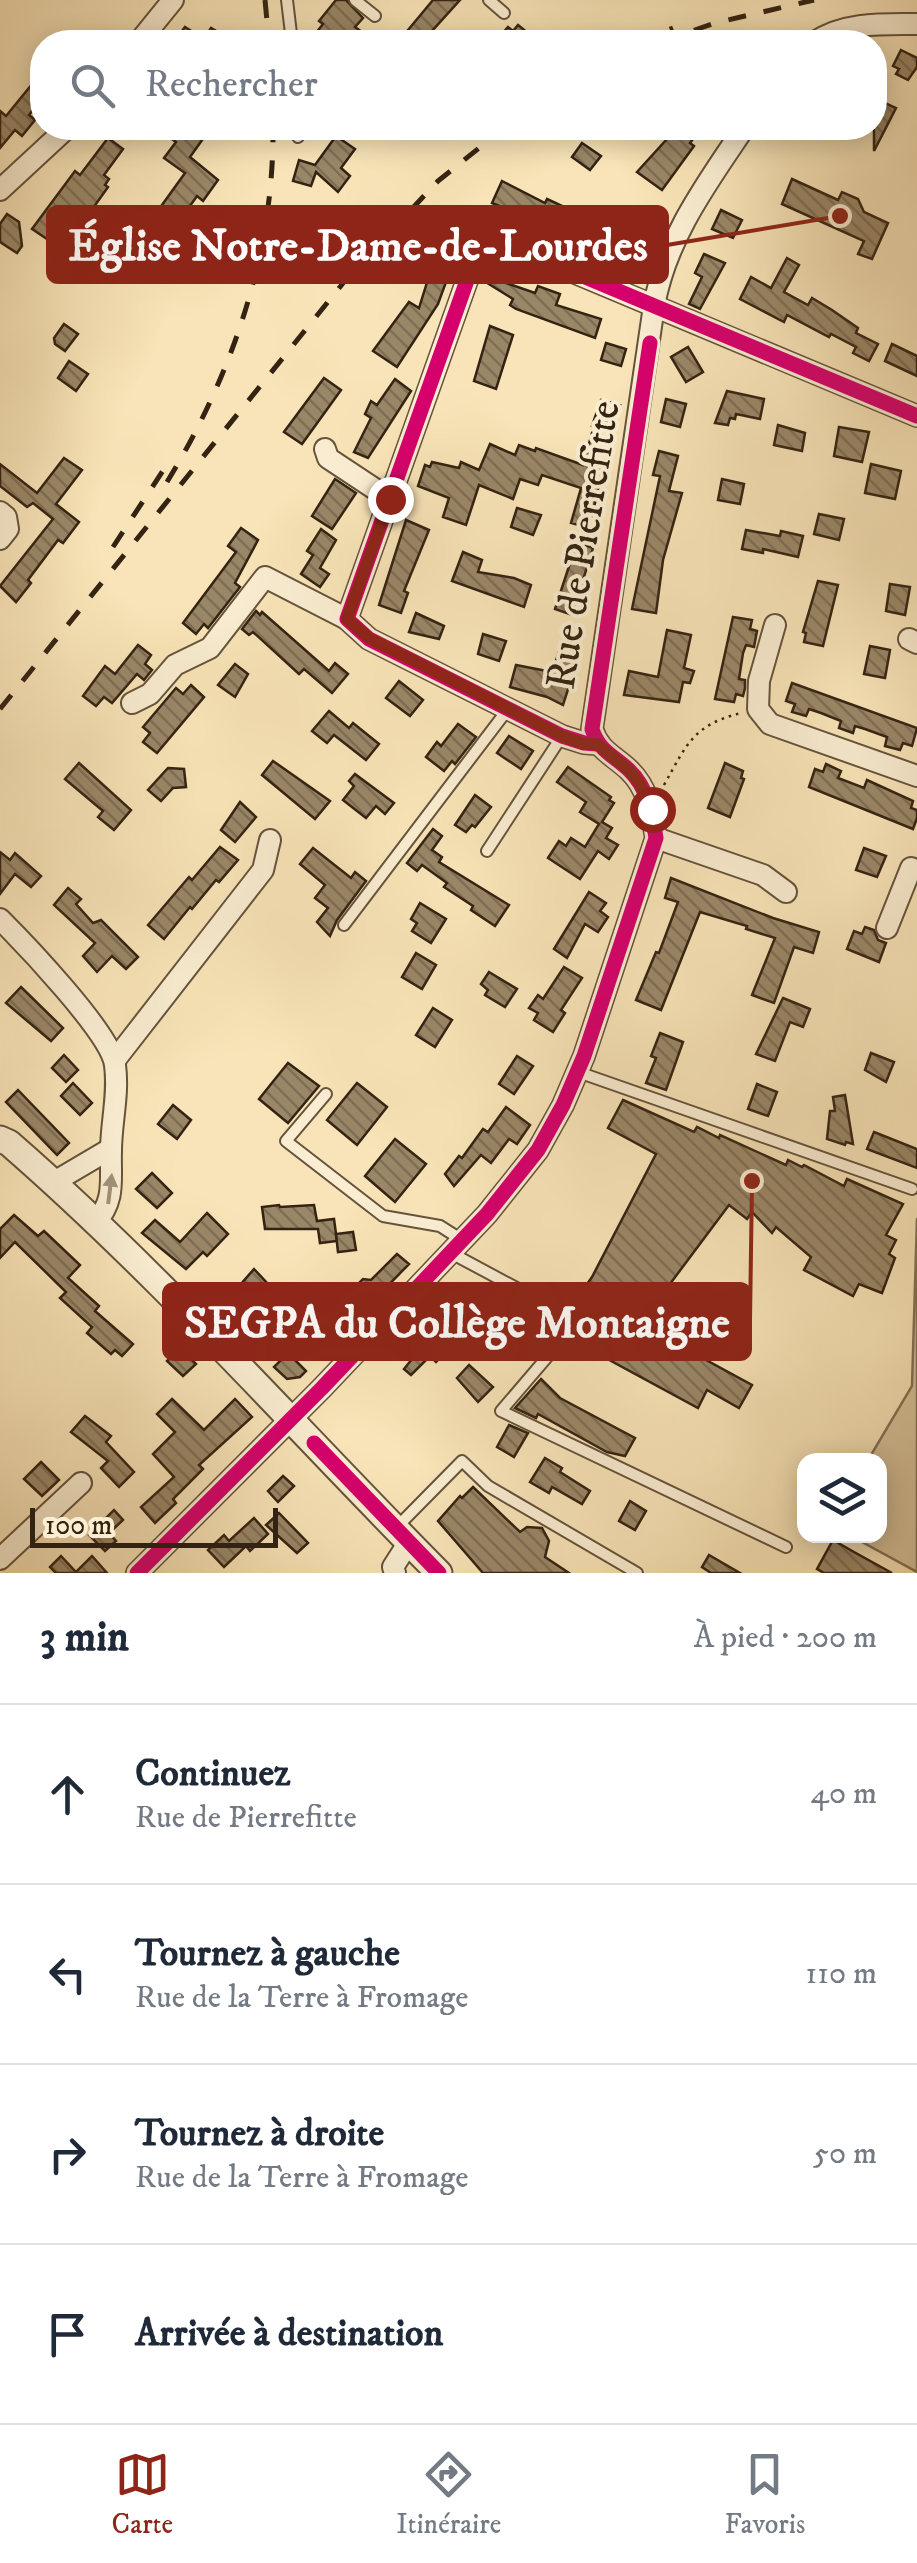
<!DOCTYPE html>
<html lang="fr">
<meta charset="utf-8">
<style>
:root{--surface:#fff;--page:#f6f6f7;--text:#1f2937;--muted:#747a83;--line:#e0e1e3;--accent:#8f2418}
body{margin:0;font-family:"IM FELL DW Pica",serif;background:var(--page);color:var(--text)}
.controls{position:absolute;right:30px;bottom:30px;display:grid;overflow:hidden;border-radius:20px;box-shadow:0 5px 25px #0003}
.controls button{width:90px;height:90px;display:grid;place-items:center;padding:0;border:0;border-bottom:2px solid var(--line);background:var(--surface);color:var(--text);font:50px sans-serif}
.scale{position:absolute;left:30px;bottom:25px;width:248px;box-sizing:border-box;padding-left:10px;border:5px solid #342312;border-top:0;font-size:28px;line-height:35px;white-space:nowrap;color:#342312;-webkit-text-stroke:8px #faedd1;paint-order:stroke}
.stop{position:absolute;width:30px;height:30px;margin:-22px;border:8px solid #8f2418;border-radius:50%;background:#fff}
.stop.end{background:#8f2418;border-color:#fff;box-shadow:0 2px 10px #0008}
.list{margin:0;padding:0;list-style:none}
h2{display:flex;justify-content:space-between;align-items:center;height:130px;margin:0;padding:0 40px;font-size:42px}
h2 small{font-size:32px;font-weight:400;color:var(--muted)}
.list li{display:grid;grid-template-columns:65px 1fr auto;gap:30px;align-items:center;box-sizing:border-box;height:180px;padding:0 40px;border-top:2px solid var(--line)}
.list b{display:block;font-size:38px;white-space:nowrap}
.list p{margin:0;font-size:32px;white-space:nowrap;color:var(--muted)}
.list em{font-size:32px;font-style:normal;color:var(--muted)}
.icon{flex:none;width:55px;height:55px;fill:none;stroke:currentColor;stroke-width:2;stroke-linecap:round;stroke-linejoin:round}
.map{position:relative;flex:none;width:917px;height:1573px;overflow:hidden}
.search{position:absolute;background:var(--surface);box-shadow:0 5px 25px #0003;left:30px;right:30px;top:30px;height:110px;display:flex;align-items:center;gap:25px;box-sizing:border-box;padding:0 35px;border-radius:40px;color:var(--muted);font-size:38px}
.sheet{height:850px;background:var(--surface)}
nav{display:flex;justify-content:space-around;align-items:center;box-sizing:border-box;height:140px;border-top:2px solid var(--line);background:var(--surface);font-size:28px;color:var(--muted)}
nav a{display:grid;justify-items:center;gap:5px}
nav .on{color:var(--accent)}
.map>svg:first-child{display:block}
.green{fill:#d7c39c;stroke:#867357;stroke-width:2.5}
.building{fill:url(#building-back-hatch);stroke:#342312;stroke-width:2.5}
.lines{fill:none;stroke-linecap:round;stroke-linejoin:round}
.service-casing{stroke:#65533c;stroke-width:14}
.minor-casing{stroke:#65533c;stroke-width:24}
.tertiary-casing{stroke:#65533c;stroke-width:29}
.path{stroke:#342312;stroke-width:2.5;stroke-dasharray:2.5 5;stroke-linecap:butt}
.service{stroke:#faedd1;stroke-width:10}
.minor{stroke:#faedd1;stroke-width:20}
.tertiary{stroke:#faedd1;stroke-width:25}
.rail{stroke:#342312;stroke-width:5;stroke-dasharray:18 18;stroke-linecap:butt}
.cycleway-casing{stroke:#faedd1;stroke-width:21}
.cycleway{stroke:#d6006c;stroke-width:15}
.oneway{fill:#a1927b}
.route{stroke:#8f2418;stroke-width:12}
.labels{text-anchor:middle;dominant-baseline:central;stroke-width:8;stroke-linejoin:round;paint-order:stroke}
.street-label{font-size:42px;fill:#342312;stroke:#faedd1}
.leader{fill:none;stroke:#8f2418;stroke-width:4}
.callout-dot{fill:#8f2418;stroke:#faedd1;stroke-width:4}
.callout{fill:#8f2418;stroke:#8f2418;stroke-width:4}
.callout-label{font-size:45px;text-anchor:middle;font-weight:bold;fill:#fff}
</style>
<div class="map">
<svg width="917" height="1573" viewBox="0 0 917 1573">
<defs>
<pattern id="building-back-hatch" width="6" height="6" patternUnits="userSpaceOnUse" patternTransform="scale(2.5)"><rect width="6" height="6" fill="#9a8768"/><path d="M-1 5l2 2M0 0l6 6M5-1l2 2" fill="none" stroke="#7e6e54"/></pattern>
</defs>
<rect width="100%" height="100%" fill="#f8e4b8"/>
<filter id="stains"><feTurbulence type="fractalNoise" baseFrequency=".002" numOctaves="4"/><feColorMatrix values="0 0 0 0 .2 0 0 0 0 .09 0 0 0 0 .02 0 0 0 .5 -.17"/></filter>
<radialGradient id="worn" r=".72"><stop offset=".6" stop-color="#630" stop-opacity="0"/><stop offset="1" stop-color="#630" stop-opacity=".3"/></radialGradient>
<polygon class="green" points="917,1218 917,1572 851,1536 880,1536 880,1460 868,1460 912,1386"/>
<g class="building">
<polygon points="336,0 346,0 363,18 355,27 376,42 309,42 323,24 319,21"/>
<polygon points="433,0 460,0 422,42 408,30"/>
<polygon points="518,25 539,42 495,42 508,27 513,31"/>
<polygon points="185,27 204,39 211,28 235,42 174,42"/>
<polygon points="901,50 917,58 917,67 908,80 896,74 899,69 893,66"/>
<polygon points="42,72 42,98 29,115 35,120 22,136 15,130 0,148 0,111 6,116"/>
<polygon points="874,98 896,108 874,151"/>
<polygon points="176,128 195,128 205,136 190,157 218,180 203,201 197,196 173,230 167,242 176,249 168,260 143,243 162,215 157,212 185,173 164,158 176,142 168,136"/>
<polygon points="677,128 701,128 690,143 694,146 662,190 637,172"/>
<polygon points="336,136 355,149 341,168 350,176 338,192 316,172 311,186 293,181 299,160 315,165"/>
<polygon points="108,138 123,149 104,175 109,179 105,185 108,187 81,225 72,218 53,243 32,229 75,171 80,175"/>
<polygon points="582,143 601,156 590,170 572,157"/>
<polygon points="792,179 838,200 842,192 858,199 864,212 888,223 872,259 858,254 864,241 782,204"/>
<polygon points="502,181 545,203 547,199 577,213 578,209 593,215 592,218 607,225 606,229 635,242 638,237 652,244 643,267 627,261 626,264 596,252 598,248 582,242 583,238 554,226 553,228 537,222 536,226 504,213 507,209 492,203"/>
<polygon points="721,210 742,220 733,238 712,229"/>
<polygon points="7,214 19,222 22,246 17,253 0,242 0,224"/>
<polygon points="704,254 725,263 700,309 689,304 702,277 695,273"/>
<polygon points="787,258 799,265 784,292 808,305 812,298 832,310 858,328 856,333 878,344 869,361 853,353 856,347 831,334 829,337 787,315 784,322 740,299 751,277 771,288"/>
<polygon points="429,276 446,282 438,304 397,367 373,351 409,302 419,308"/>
<polygon points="486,276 535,293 538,286 560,294 556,305 601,319 595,338 516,309 510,305 513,299 484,281"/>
<polygon points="64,324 78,334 65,351 55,344 54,338"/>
<polygon points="490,326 513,335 496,389 474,381"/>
<polygon points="606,343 626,349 621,366 601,360"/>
<polygon points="892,344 917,356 917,376 885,361"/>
<polygon points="688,347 703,372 686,382 671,357"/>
<polygon points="69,361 88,374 76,391 58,378"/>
<polygon points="324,378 341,390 302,444 284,432"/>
<polygon points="395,379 411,391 368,458 354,452 371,418 365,414 371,401 377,405"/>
<polygon points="727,391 764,399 760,419 736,414 735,419 730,418 728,425 715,423"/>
<polygon points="666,399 686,404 680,427 661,422"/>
<polygon points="601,400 620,405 611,432 592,426"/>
<polygon points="778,425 805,433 802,451 774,445"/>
<polygon points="839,427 869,432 862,462 834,456"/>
<polygon points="592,433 601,435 596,462 604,465 589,528 571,523 581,488 542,475 538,485 520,479 513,499 479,485 466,525 443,517 449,498 418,486 425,465 430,467 432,462 459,468 461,462 479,470 490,444 515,455 519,445 535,451 536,448 583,465"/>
<polygon points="659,451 678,456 669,491 682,493 663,560 656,613 632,609 660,476 653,475"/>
<polygon points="64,458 82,470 56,504 79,522 63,543 58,540 28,580 31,583 16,602 0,586 53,519 33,503 27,507 0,486 0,464 37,493"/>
<polygon points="871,464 901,471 895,499 865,493"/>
<polygon points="335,479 356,493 332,529 312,516"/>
<polygon points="722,479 744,484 740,504 718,500"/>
<polygon points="517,508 541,515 533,535 511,527"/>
<polygon points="819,514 844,519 839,540 814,534"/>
<polygon points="406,520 429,530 404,591 408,593 401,613 379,605"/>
<polygon points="241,528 258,540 235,583 240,587 208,628 204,624 196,634 183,623 236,552 228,546"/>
<polygon points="321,529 336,540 320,568 329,574 320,587 301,574 313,555 307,551"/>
<polygon points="746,530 780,536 781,531 803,536 798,557 763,549 763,553 742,549"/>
<polygon points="577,542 593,548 572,615 555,609"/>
<polygon points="463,552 482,560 478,572 514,578 531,585 524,607 452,581"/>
<polygon points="818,581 838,585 823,646 804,642 806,633 803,632"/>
<polygon points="890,584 910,587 905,615 886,611"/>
<polygon points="256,611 260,615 262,612 329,671 335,663 348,674 332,693 304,669 299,674 253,632 249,635 242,629"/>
<polygon points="416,613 444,626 439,639 409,632"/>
<polygon points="733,617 752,620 750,629 757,631 754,647 746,645 743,653 739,679 745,680 745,688 743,696 736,694 734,702 715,699"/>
<polygon points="667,630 691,635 684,668 694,671 690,683 683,682 679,702 624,695 629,671 658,677"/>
<polygon points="483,634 506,641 499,661 478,654"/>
<polygon points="562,643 581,649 563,705 547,697 510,687 516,665 552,672"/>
<polygon points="138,645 151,655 145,664 152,670 144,680 137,674 112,703 104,697 96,706 83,696 105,666 115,674"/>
<polygon points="870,646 890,650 885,678 864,674"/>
<polygon points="235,664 248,674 235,697 218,685"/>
<polygon points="399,681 423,700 410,716 386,698"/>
<polygon points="792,683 917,728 912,746 903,743 900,750 885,746 887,737 865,729 855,726 853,733 839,728 841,721 821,713 809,709 806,716 792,712 795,704 786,701"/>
<polygon points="191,685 204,697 157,753 143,742 150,733 143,727 176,688 183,694"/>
<polygon points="329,711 349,728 353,723 379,744 366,760 334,735 327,743 312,731"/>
<polygon points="458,724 476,737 455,764 452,761 444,771 426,757 437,742 441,746"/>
<polygon points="509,736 533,751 521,769 497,753"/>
<polygon points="273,761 330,801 315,819 262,775"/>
<polygon points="79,763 131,810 114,830 98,817 103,811 65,779"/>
<polygon points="725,763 743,771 741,778 744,779 730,817 708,808"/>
<polygon points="826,764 841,771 838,778 864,788 867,780 913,801 911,808 917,810 917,818 913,829 809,787 815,769 823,772"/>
<polygon points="568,767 611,797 609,800 614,803 602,822 612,828 606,838 618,845 609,859 598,851 580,879 548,858 559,841 566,846 571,838 585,847 599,824 580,812 586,802 557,782"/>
<polygon points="168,768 184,769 186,787 173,788 161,801 148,790"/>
<polygon points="355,774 394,803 385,814 376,806 366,818 343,800 354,786 349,781"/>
<polygon points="475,795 491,807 475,827 472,825 466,832 455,825"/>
<polygon points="240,802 256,817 235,842 221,830"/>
<polygon points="433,829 442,836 432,850 442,857 439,862 509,905 495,926 471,910 473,906 444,887 447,883 422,865 417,871 407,863"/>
<polygon points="220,847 238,860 219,882 216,880 192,909 190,907 164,939 148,925 189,877 192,880"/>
<polygon points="313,848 351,878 355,872 366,881 337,920 330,936 317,922 328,908 315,898 325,885 300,864"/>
<polygon points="864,848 886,856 877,877 856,870"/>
<polygon points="0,852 10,860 15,853 41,876 31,887 15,874 0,894"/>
<polygon points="671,878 773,918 819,932 813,953 794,947 774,1003 752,995 775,938 746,929 747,926 700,912 661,1010 636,1000 656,952 659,953 678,902 665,898"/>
<polygon points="68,888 81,899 76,904 93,923 101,920 138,957 126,969 112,956 97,972 83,956 95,943 54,905"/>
<polygon points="589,892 606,903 600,911 608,917 598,932 585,924 567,958 554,949"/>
<polygon points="420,903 446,919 431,943 412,931 417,923 411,919"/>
<polygon points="865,927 874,930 878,940 886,943 879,962 847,949 854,931 862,934"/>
<polygon points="416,953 436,965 422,989 402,977"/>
<polygon points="564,967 582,978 561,1010 565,1013 553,1032 534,1020 538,1013 529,1008 538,995 543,999"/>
<polygon points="489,972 517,989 505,1007 485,995 488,990 481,984"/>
<polygon points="21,987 63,1028 51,1041 6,1003"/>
<polygon points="783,998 810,1009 803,1027 790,1022 775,1061 756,1054"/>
<polygon points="433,1008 452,1020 435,1047 416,1035"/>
<polygon points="660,1033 683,1042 666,1090 646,1083 656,1058 651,1056"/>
<polygon points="871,1053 894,1062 886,1082 865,1070"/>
<polygon points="64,1055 78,1070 66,1082 52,1068"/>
<polygon points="517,1056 533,1066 514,1094 499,1084"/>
<polygon points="288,1063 319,1086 288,1123 259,1099"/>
<polygon points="73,1083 92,1103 80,1115 61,1096"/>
<polygon points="357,1083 387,1107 357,1145 327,1120"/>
<polygon points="757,1084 777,1092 768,1116 748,1109"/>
<polygon points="18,1090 69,1143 57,1155 6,1102"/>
<polygon points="845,1095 853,1144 846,1142 845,1145 827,1139 830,1111 835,1111 833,1097"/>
<polygon points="623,1100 694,1132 697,1127 719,1138 720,1135 786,1165 788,1160 802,1167 804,1165 844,1186 847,1179 903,1204 886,1235 896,1240 889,1254 895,1258 882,1293 859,1284 853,1296 804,1270 811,1257 776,1227 772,1233 752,1212 747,1219 729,1205 640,1324 752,1385 739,1408 707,1390 698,1408 578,1343 592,1318 571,1307 592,1277 656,1154 608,1128"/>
<polygon points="173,1105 191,1120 177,1139 158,1124"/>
<polygon points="506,1107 530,1125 517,1144 509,1139 491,1163 481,1155 454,1186 445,1174 459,1156 462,1158 483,1129 488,1132"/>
<polygon points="874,1132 917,1149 917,1168 867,1149"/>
<polygon points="395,1139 426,1164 395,1202 365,1176"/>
<polygon points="152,1173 172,1193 157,1208 136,1189"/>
<polygon points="279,1205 280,1207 314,1205 317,1221 334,1219 337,1241 320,1243 318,1229 265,1229 262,1207"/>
<polygon points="207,1213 228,1234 207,1256 203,1252 186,1269 142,1233 155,1220 180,1242"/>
<polygon points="14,1215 38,1236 44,1231 80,1265 68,1278 99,1306 95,1311 133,1344 122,1356 115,1350 111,1354 87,1333 92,1327 60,1298 66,1292 15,1242 0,1258 0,1229"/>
<polygon points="353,1232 356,1250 338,1252 336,1234"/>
<polygon points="397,1254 409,1264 370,1304 367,1301 349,1320 353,1324 336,1343 332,1339 325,1347 312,1334 329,1317 325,1313 346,1291 346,1296 363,1279 371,1280"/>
<polygon points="254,1269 268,1284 255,1297 241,1284"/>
<polygon points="429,1338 446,1352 436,1362 430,1356 411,1375 404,1369"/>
<polygon points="180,1348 196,1364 183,1376 167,1361"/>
<polygon points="288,1353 306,1371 300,1377 287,1379 274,1367"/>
<polygon points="469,1365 493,1387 478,1402 457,1378"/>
<polygon points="541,1379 560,1398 635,1438 625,1456 607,1452 538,1414 536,1418 515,1408"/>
<polygon points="172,1399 204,1430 235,1399 252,1417 199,1465 203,1469 173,1499 176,1503 155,1523 141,1507 174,1477 153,1454 175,1432 157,1414"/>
<polygon points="85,1416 111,1436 106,1442 134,1472 119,1487 101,1468 108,1461 71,1432"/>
<polygon points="509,1425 528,1433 514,1457 497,1447"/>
<polygon points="545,1458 562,1468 560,1472 590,1491 582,1504 552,1487 549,1493 530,1482"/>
<polygon points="41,1462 59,1480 42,1496 24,1479"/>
<polygon points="283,1476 294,1486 278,1502 268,1491"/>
<polygon points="473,1487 520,1532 527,1527 542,1528 549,1541 545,1557 569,1573 483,1573 438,1521 460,1496 462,1498"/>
<polygon points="630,1501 646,1511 635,1530 619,1521"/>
<polygon points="114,1510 123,1520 109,1533 116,1541 105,1551 89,1535"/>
<polygon points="279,1513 308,1543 297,1553 266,1525"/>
<polygon points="254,1518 268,1534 250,1551 246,1546 224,1567 208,1550 224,1535 229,1541"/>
<polygon points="833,1540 854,1552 892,1573 824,1573 817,1569"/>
<polygon points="709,1555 740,1573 711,1573 702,1567"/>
<polygon points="61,1556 76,1572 92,1556 107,1573 56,1573 50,1567"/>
</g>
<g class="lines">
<defs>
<g id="service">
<polyline points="287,0 292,42"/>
<polyline points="355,0 375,16"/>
<polyline points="489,0 504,13"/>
<polyline points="297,128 298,137"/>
<polyline points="487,851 562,736"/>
<polyline points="344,925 508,709"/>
<polyline points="578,1072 912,1189"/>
<polyline points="326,1094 286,1141 383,1216 440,1226 462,1240"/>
<polyline points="451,1253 578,1321 501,1411 786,1547"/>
<polyline points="395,1529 462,1461 488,1486 637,1573"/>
</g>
<g id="minor">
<polyline points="139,42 173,0"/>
<path d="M815,42C844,22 883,24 917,24"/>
<polyline points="0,190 67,128"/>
<polyline points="325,449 328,458 390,499"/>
<polyline points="0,512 6,517 8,529 0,539"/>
<polyline points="775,625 759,681 758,709 770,724 917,776"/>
<polyline points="909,639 917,643"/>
<polyline points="132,703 150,694 175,665 210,648 265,577 347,619"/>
<polyline points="597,744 584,743 562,736 369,639 347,619 476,255 487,244 504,243 917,416"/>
<polyline points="656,838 763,875 786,892"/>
<path d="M0,919C25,944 111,1034 115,1065C119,1095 111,1122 111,1151C110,1180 116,1200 95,1223"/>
<polyline points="887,928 911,868"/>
<polyline points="115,1060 263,870 270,840"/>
<polyline points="54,1182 110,1149"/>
<polyline points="0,1559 81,1483"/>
<path d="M137,1573L322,1388L487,1214L538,1150L563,1105L584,1056L656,838C652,813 648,788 629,770C613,755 599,751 592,729L654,306C666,238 707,183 744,128"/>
<polyline points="395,1573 393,1567 409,1542"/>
</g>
<path id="tertiary" d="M0,1139L9,1143C162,1276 296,1429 439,1573"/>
</defs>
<use href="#service" class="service-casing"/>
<use href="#minor" class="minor-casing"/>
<use href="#tertiary" class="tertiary-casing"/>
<path class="path" d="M664,785C687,744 693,725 741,713"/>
<use href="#service" class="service"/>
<use href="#minor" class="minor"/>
<use href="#tertiary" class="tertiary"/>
<g class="rail">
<polyline points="265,0 269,42"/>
<polyline points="636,42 673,28"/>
<polyline points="660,42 715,23 814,0"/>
<path d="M167,482C232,376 274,253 273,128"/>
<polyline points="113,547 168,463"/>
<polyline points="0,709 348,277 438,181 504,128"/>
</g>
<defs>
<g id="cycleway">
<polyline points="597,744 584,743 562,736 369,639 347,619 476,255 487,244 504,243 917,416"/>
<polyline points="314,1443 439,1573"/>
<path d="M137,1573L322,1388L487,1214L538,1150L563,1105L584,1056L656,838C652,813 648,788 629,770C613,755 599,751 592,729L650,343"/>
</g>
</defs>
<use href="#cycleway" class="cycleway-casing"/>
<use href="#cycleway" class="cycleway"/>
</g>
<defs><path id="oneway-solid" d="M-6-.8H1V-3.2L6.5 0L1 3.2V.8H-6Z" transform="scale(2.5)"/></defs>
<use class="oneway" href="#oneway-solid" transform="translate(110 1189) rotate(-83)"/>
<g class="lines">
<polyline class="route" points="390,499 347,619 369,638 562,736 584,744 597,744 629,770 640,784 652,809"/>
</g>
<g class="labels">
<g class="street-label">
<text transform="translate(584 545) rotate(-81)">Rue de Pierrefitte</text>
</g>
</g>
<path class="leader" d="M840 216L667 245M752 1181L750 1321"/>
<g class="callout-dot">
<circle cx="840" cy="216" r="10"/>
<circle cx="752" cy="1181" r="10"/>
</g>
<g class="callout">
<rect x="48" y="207" width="619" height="75" rx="10"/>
<rect x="164" y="1284" width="586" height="75" rx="10"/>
</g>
<g class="callout-label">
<text x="358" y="260">Église Notre-Dame-de-Lourdes</text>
<text x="457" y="1337">SEGPA du Collège Montaigne</text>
</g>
<rect width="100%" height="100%" filter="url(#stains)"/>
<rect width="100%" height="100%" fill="url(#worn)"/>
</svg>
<div class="controls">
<button><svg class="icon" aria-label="layers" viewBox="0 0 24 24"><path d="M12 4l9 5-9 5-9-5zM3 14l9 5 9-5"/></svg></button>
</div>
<div class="scale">100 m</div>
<div class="stop" style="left:652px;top:809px"></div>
<div class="stop end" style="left:390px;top:499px"></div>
<div class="search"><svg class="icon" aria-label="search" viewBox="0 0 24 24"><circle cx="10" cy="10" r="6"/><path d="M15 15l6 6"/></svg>Rechercher</div>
</div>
<section class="sheet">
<h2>3 min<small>À pied · 200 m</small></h2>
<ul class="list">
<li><svg class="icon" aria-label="ahead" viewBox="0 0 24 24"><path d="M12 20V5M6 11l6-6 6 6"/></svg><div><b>Continuez</b><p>Rue de Pierrefitte</p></div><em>40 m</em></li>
<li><svg class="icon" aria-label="left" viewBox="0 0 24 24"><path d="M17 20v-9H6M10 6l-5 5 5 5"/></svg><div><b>Tournez à gauche</b><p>Rue de la Terre à Fromage</p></div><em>110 m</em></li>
<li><svg class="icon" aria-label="right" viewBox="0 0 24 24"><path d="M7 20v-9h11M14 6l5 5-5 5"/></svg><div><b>Tournez à droite</b><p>Rue de la Terre à Fromage</p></div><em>50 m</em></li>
<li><svg class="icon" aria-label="arrive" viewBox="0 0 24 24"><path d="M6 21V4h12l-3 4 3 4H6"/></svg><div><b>Arrivée à destination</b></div></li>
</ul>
</section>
<nav>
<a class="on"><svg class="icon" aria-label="map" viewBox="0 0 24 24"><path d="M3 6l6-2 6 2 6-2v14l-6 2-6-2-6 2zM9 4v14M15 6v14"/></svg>Carte</a>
<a><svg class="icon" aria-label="directions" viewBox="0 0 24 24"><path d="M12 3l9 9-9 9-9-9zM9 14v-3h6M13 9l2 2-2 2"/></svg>Itinéraire</a>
<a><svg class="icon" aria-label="saved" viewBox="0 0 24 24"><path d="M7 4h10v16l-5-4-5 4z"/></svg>Favoris</a>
</nav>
